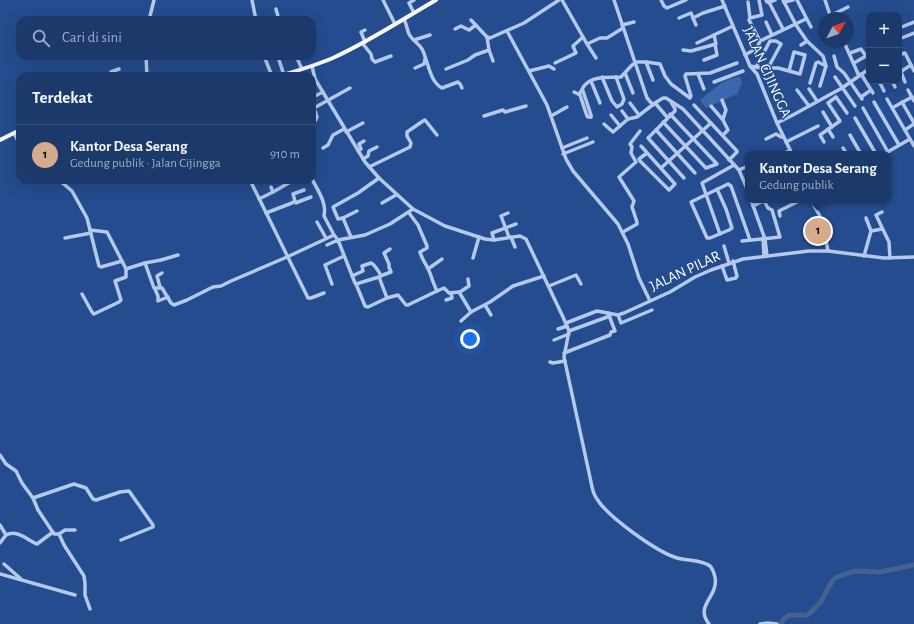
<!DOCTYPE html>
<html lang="id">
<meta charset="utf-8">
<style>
:root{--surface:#1b396a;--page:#284472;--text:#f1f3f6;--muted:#a0acc1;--line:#39537e;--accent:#d6ab8b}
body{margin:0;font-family:"Alegreya Sans",sans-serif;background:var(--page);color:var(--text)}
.controls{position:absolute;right:12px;top:12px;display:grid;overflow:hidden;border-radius:8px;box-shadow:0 4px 16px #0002}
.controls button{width:36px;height:36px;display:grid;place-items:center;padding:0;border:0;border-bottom:1px solid var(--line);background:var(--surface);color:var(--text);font:20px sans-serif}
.compass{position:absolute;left:818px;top:12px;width:36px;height:36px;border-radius:50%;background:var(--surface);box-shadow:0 4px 16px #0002;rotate:49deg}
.you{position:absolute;left:470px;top:339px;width:14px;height:14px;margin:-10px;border:3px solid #fff;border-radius:50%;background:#1a73e8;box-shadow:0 0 0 6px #1a73e833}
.badge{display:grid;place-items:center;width:26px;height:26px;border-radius:50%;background:var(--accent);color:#111;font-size:13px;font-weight:700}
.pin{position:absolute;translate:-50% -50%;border:2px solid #fff;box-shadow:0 1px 4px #0006}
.popup{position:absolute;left:745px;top:151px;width:146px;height:52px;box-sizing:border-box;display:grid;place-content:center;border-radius:8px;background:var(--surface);filter:drop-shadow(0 1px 3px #0005);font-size:13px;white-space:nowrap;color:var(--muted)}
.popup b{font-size:15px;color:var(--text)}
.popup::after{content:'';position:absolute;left:50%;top:100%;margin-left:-8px;border:8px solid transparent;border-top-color:var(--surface)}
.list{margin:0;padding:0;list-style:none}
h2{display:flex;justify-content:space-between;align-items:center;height:52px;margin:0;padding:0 16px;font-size:17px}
h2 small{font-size:13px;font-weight:400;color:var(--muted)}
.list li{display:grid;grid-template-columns:26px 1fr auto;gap:12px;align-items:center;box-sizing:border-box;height:60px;padding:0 16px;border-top:1px solid var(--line)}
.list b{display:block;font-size:15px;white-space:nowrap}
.list p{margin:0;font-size:13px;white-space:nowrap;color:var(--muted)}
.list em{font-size:13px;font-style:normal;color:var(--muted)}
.icon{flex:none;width:22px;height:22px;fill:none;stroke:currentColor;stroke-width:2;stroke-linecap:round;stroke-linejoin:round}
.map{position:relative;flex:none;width:914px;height:624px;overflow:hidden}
.search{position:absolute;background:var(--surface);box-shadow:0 4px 16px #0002;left:16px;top:16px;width:300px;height:44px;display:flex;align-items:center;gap:10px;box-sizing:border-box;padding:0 14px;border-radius:12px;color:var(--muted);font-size:15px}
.panel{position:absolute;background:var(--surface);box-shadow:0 4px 16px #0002;left:16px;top:72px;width:300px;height:112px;border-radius:12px}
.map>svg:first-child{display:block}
.green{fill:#3d67ac}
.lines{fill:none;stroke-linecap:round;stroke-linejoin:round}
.river{stroke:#456190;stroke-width:5}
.minor{stroke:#b4c9eb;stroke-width:3.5}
.major{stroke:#f9fbff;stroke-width:4}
.labels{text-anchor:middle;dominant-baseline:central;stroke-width:3;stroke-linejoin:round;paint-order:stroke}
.street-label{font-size:15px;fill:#fff;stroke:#244c8e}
</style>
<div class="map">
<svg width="914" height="624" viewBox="0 0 914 624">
<rect width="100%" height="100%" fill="#244c8e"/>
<path class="green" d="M740,77L742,83L737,94L706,108L700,100C709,94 716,85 727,80C730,78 736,78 740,77Z"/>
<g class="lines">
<polyline class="river" points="781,624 783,620 789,615 807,615 812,611 820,603 833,580 837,577 855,571 880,572 914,565"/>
<g class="minor">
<polyline points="252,0 256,20"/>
<polyline points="383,0 395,24"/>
<polyline points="562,0 587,44 600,38 607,38 623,28"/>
<polyline points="614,0 647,98 653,105"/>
<polyline points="661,0 664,6 667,8 686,0"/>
<polyline points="722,0 750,66 757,74 777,123 792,154"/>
<polyline points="759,0 762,15 750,18 749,20 760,41"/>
<polyline points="766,0 767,2 769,2 783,29"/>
<polyline points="783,0 796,25 807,41 823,56 826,66 820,86"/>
<polyline points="797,0 811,27"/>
<polyline points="825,0 831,18"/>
<polyline points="748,2 750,18"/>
<polyline points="769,2 775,0"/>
<polyline points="784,2 793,0"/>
<polyline points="276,9 279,20"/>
<polyline points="414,13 409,3 414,0"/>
<polyline points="830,16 848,7"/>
<polyline points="679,18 691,13 693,18"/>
<path d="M404,19C407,25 407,30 409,34C412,40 418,43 422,49C428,60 429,81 442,88L458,82L460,84L462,88"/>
<polyline points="149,20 154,0"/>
<polyline points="471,20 487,37"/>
<polyline points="766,22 772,35"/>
<polyline points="622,25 634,22"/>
<polyline points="696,25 693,18 703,13 725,6"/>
<polyline points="899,28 914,22"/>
<polyline points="455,29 461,26 469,30 476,25"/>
<polyline points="507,31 547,105 566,159 573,171 618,224 628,244 639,278 650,301"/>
<polyline points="487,37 490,38 524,23 559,0"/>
<polyline points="487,37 489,50 493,61"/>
<polyline points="899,39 914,33"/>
<polyline points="414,40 430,35"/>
<polyline points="365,42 361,32 365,30"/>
<polyline points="844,42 859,76"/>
<polyline points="697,43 733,26"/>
<polyline points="363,44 371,54 372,59 375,62 391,56"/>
<polyline points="587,44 596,58"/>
<polyline points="801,45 807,41"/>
<polyline points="683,50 691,51 716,44 714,35"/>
<polyline points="850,53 861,49 866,56 854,63"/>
<polyline points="745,55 757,48 760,41 806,19"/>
<polyline points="899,55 905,53 914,71"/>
<polyline points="146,56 147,76"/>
<polyline points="264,56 272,76"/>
<polyline points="296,56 302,69"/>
<polyline points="834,56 837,67 844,73 862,99"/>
<polyline points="279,60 284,75"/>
<polyline points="704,60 717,55 715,44"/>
<polyline points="646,62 653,80"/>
<polyline points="555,63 576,53 573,46 583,37"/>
<path d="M312,66L315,79L365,162L379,178L413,209L445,226L485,239L494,240L520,236L526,239L563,317L569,331L564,357L591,482C592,488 593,494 597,499C608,517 657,552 677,558C687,561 701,559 710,566C713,569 714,573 715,577C719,597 694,605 709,624"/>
<polyline points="750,66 761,68 778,68 800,74 805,55 794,52 789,71"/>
<polyline points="756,67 770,41 776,41 781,44 768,68"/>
<polyline points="899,67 905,82"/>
<polyline points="415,68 424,64 425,59"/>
<polyline points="446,69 468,60 475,55 489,50"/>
<polyline points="529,71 549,66 554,69"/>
<polyline points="900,72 911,65"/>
<polyline points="625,73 633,93"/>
<polyline points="698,74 704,89"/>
<polyline points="861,74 873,93"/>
<polyline points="110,76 111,72 119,69"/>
<polyline points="602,77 612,101 617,107 622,104 624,99 616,77"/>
<polyline points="835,77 855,106"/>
<polyline points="591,81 600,103"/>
<polyline points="879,81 884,91"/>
<polyline points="892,81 895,87"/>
<polyline points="714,82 743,71"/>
<polyline points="810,83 816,63 818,62 826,66"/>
<polyline points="809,89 817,101"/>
<polyline points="797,90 809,106"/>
<polyline points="908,90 914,101"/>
<polyline points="583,91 591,115 591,117"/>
<polyline points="574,92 580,95 587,116 588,117 591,117"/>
<path d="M579,94C582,91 582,89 584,86C593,75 609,78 621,77L632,65L637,62H646L660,64L665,76L671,84L690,98L691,96L685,76L686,74L710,73L737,63"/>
<polyline points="313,97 323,92"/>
<polyline points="836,97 847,113"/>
<polyline points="861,97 871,90"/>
<polyline points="887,99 914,146"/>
<polyline points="722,100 726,110 723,119"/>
<polyline points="671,102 675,109 675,111 648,138 684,178"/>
<polyline points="874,102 899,145"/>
<polyline points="902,102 914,123"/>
<polyline points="630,103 639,115"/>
<polyline points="655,103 667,117"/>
<polyline points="694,105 737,151 737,152 729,160"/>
<polyline points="711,106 723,120 728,130 723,135"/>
<polyline points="863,108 888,152"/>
<polyline points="892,108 912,97"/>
<polyline points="622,111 628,119"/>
<polyline points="823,112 832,127"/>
<polyline points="611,115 620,126"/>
<polyline points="484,116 503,110 505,112 526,106"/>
<polyline points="551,116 567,107"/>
<polyline points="855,118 876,154"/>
<polyline points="312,122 315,121 317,117 314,108 350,88"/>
<polyline points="663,122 706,168 717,164 670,114"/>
<polyline points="777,123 791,116 842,88 869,69"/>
<polyline points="604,124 613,132 628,119 637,117 655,103 663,98 666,98 683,109 739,170 748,191"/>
<polyline points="828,129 833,137"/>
<polyline points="656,130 695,173"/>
<polyline points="905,130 914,124"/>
<polyline points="346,132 363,123"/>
<polyline points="14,133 20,145"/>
<polyline points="850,135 861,154"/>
<polyline points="766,139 776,134 781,137 783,137"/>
<polyline points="786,142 818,126"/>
<polyline points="824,142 820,135 840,121 828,103 836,97"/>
<polyline points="641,146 675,184 669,190 640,161 639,159 647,153"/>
<polyline points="323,148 328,145 333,135 344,129"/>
<polyline points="562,148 587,138"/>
<polyline points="843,148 847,154"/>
<polyline points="358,151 361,149 359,144 364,141"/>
<polyline points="563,154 593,142"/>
<polyline points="784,154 790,150"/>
<polyline points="884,154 910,139"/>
<polyline points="363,159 368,156 369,151 377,147"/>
<polyline points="369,167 410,147 411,143 407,136 407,132 423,121 425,120 437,135"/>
<polyline points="661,168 711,123"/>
<polyline points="739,170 748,166"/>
<path d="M312,179C318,191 327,203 324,216L334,235"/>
<polyline points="59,180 72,191 87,218 99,266 101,267 122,261 126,269 145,263 154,288 162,288 171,303 174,305 187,300 213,287 221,286 231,281 287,257 334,235 338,240 365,235 390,224 413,209"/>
<polyline points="250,180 308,298 311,298 324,293"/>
<polyline points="717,189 726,209 732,228 729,230 710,238 707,238 691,202 728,184 731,186 750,240"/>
<polyline points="273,192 294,180"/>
<polyline points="259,199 273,192 271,187"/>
<polyline points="751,200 765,239 767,256"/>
<polyline points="811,200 822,220 828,251"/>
<polyline points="295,201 296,203 298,202 311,197"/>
<polyline points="382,203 396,195"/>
<polyline points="753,206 765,200"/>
<polyline points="882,212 876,215 889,242 890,258"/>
<polyline points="266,213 292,203 295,201 293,194 304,190"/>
<path d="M409,213L418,225L427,246V248L420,252C422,260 427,265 430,273C432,279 434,285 437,291L444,288L449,293L459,292L471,312L490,302L513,286L544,276"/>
<polyline points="508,213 501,216 509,237"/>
<polyline points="780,216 779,211 801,200"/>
<polyline points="343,218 338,219 333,207 358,193 379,178"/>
<polyline points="866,218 871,231"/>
<polyline points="317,222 326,238"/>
<polyline points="90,230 107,232 122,261"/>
<polyline points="623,232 637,224 637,222 632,207 634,201 619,177 636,162 631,153 632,147 630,144 640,131"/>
<polyline points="720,234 702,183 734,165"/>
<polyline points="351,237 343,218 357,211"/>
<polyline points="511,237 515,247"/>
<polyline points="65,238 91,233"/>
<polyline points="763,238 764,256"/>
<polyline points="494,240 492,233 516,224"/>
<polyline points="742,241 780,237 772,210 768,208 764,201"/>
<polyline points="327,245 338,240 355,283 356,284 379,277 387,298 398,295 406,305 408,305 437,291"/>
<polyline points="724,246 729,263"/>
<polyline points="864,256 871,231 882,229"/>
<polyline points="473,258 479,237"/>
<polyline points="145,263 161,260 178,255"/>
<polyline points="722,266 727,280 736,278 737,276 733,261"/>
<polyline points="428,269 442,259"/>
<path d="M352,276L363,271L362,266L371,263C374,264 380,273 381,276"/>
<polyline points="380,276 391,272 389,267 389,264 384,253 390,249"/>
<polyline points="332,284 325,265 344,256"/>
<polyline points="356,284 365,306 368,307 387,298"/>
<polyline points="549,286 576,275 581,284"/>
<polyline points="160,287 157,276 162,273"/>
<polyline points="155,289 158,296 158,301 168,297"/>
<polyline points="460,292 469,286 468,279"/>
<polyline points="82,294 92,312 94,314 119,302 121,300 115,281 126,277 126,269"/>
<polyline points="446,300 452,298 451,293"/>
<polyline points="485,305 491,315"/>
<polyline points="618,315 621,323 652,310"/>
<polyline points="461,321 471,312"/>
<polyline points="566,323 597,311 618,315 624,313 670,292 695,277 711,270 743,259 809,251 828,251 884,258 914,257"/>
<polyline points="558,329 567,326"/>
<polyline points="569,331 610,316"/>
<polyline points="554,340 569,334"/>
<polyline points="564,353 610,335 611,332 615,331 608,313"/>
<polyline points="550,362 553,363 565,361"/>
<polyline points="0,455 6,464 16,471 22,483 33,498 74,484 86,488 93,499 96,500 120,492 129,491 153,525 153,527 121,540"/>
<polyline points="33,498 38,510 54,534 59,534 64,545 84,576 85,583 85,595 90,609"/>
<path d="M0,525L6,535C17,529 27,540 37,544L53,532"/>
<polyline points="59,534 65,530 75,530"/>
<polyline points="0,543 6,535"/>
<polyline points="4,564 21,579"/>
<polyline points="0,574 75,595"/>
<polyline points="760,624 768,623 777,624"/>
</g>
<g class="major">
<path d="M280,76C299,70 317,65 335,57C370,41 403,19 436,0"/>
<polyline points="0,140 20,130"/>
</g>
</g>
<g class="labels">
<g class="street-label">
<text transform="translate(767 72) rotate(66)">JALAN CIJINGGA</text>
<text transform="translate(685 271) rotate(-25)">JALAN PILAR</text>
</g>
</g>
</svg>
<div class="controls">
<button>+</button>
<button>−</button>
</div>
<svg class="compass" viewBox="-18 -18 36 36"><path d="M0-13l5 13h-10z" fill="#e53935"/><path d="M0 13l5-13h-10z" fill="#a0acc1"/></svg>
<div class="you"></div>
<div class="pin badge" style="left:818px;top:231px">1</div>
<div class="popup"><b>Kantor Desa Serang</b>Gedung publik</div>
<div class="search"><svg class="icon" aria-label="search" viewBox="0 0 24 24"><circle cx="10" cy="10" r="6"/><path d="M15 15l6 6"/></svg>Cari di sini</div>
<section class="panel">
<h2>Terdekat<small></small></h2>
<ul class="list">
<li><span class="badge">1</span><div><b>Kantor Desa Serang</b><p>Gedung publik · Jalan Cijingga</p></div><em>910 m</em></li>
</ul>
</section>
</div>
